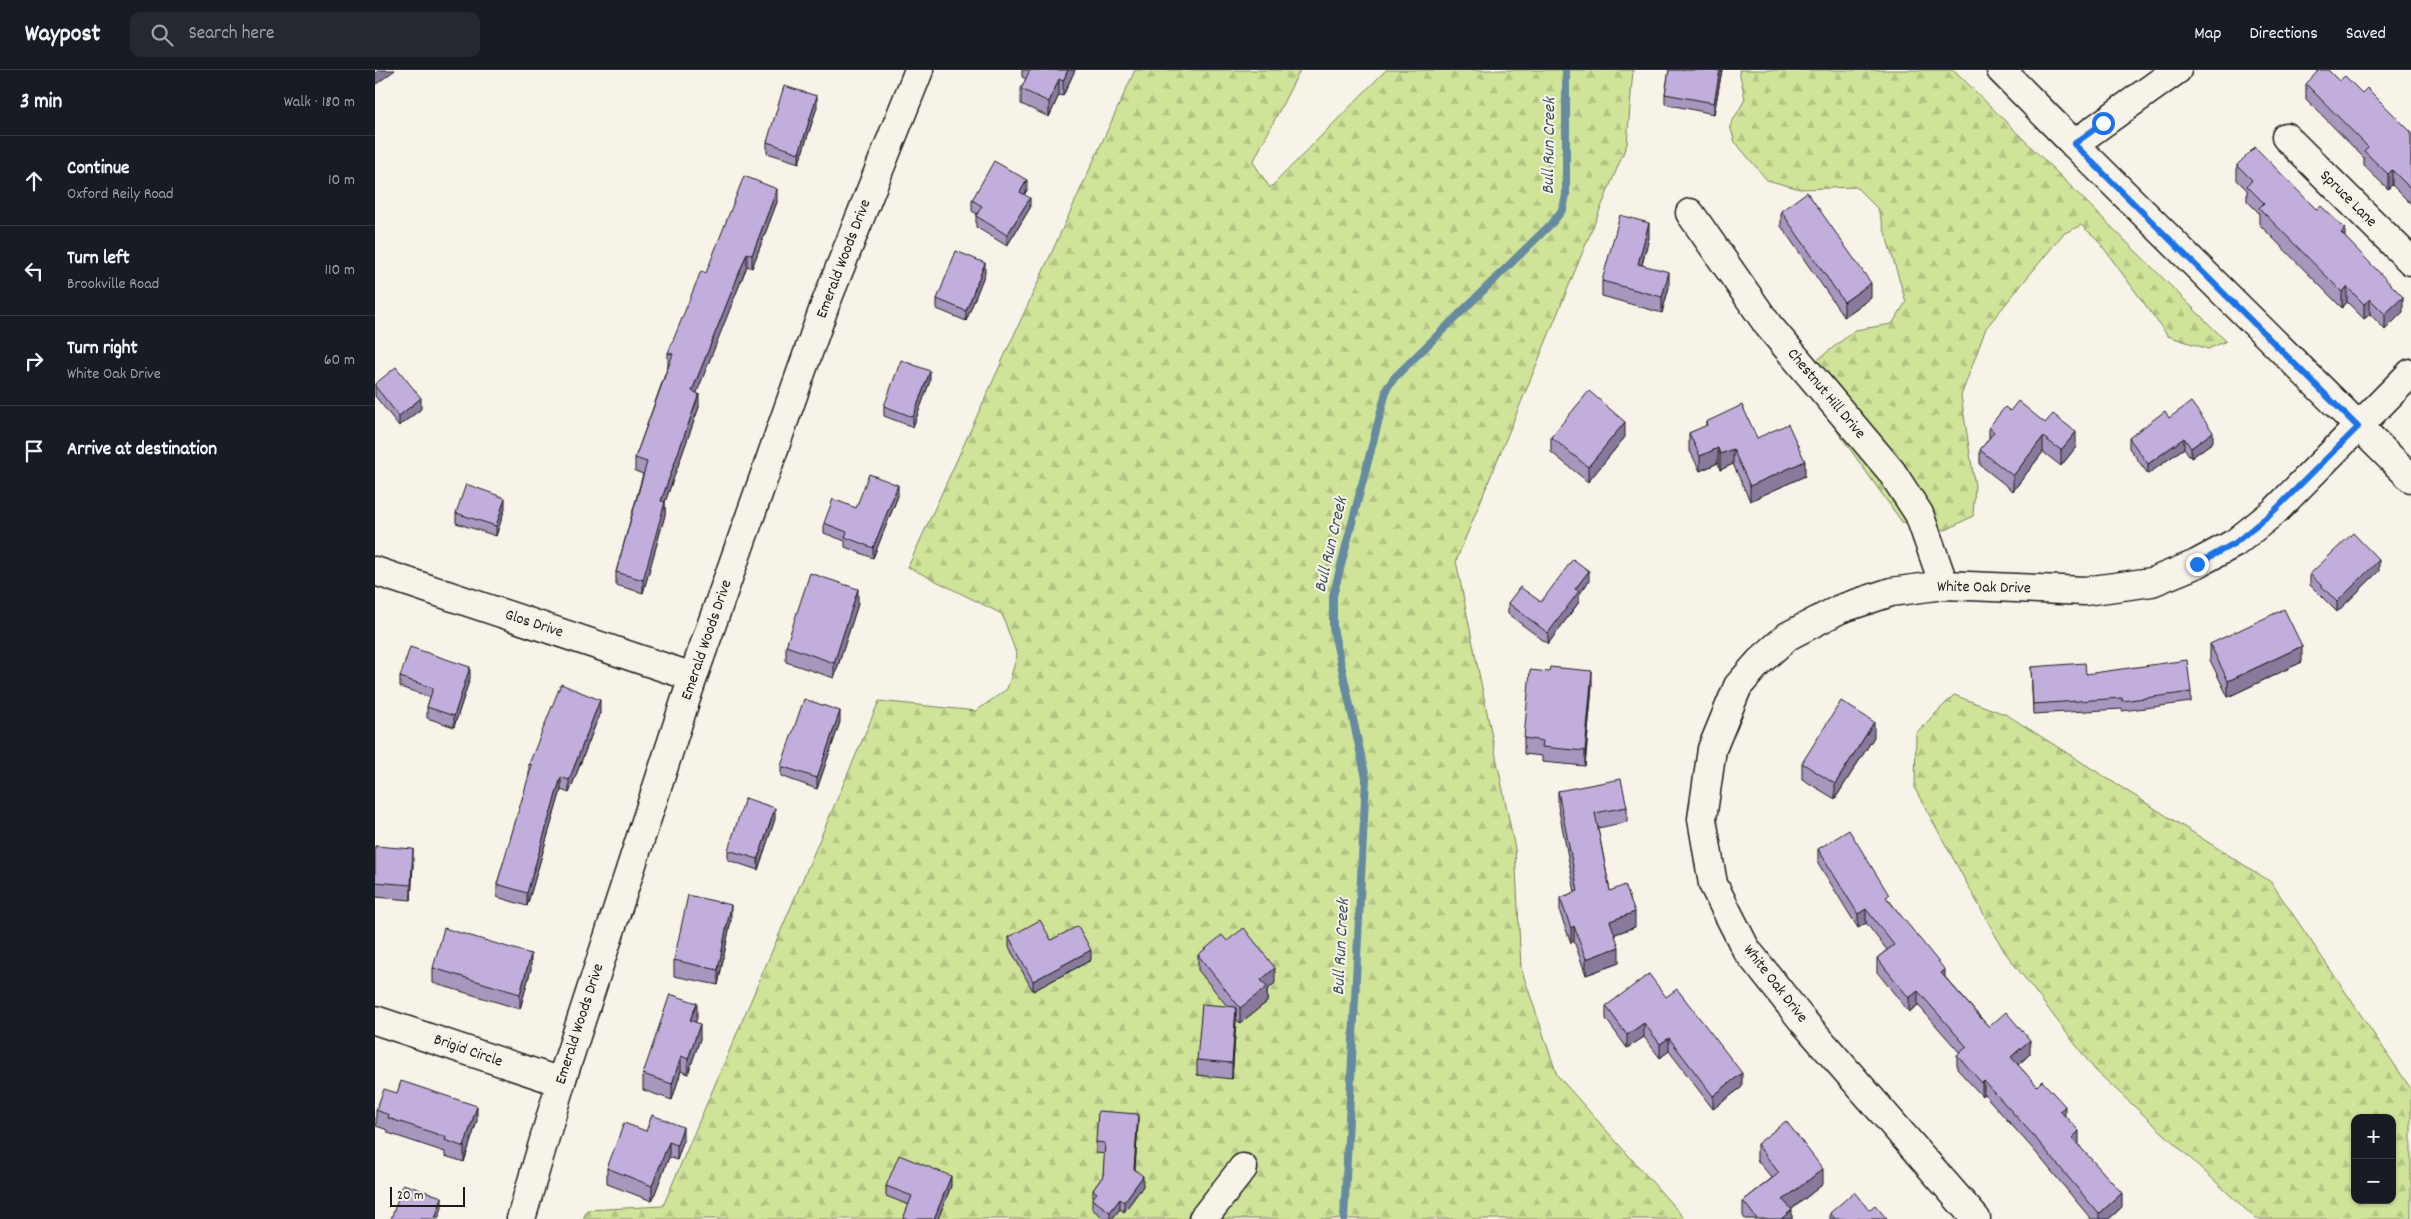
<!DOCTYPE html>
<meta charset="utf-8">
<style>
:root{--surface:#171b24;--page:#242831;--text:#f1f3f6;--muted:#9ea1a6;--line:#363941}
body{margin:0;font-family:Dekko,sans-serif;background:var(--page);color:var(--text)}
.controls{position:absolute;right:15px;bottom:15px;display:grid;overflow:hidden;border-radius:10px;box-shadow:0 1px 4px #0004}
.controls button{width:45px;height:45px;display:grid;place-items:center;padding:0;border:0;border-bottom:1px solid var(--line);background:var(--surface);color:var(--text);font:25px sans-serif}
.scale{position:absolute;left:15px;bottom:12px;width:75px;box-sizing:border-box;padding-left:5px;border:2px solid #1c1c1c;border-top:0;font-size:14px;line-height:18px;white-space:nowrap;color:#1c1c1c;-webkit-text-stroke:4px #f7f3e8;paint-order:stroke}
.stop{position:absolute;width:15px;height:15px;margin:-11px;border:4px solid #1a73e8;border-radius:50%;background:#fff}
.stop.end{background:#1a73e8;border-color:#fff;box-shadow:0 1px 5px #0008}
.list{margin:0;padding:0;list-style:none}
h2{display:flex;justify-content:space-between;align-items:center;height:65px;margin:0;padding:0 20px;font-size:21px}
h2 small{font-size:16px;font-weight:400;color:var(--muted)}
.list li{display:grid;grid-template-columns:32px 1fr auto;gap:15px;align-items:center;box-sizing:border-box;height:90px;padding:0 20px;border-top:1px solid var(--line)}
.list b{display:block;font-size:19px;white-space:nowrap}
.list p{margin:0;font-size:16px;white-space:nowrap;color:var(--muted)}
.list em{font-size:16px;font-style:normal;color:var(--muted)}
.icon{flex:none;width:28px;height:28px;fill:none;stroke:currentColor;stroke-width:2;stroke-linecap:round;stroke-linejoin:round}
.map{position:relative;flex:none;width:2036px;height:1149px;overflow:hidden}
header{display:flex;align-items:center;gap:30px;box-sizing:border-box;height:70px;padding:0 25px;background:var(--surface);border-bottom:1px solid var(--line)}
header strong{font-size:24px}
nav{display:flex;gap:28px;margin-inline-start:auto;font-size:18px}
.search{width:350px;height:45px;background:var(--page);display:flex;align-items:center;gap:12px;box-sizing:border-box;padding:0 18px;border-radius:10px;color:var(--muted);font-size:19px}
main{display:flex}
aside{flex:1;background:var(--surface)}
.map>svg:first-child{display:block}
.forest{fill:url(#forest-firs);stroke:#76805a;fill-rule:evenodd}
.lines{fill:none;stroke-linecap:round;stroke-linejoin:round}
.stream{stroke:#668ba0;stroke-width:8}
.minor-casing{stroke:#1c1c1c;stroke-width:31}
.major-casing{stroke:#1c1c1c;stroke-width:31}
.minor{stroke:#f7f3e8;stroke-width:28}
.major{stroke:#f7f3e8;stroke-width:28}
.wall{fill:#a796be;stroke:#1c1c1c}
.shaded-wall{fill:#887a9b;stroke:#1c1c1c}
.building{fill:#c2aedd;stroke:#1c1c1c}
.route{stroke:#1a73e8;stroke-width:6}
.labels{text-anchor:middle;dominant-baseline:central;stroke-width:4;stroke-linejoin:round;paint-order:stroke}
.street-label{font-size:16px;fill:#1c1c1c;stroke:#f7f3e8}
.water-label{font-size:18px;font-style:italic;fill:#41545e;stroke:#f7f3e8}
</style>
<header>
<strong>Waypost</strong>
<div class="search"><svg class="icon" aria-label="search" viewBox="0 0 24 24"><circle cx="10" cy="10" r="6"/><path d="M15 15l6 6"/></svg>Search here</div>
<nav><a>Map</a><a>Directions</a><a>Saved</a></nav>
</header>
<main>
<aside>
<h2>3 min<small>Walk · 180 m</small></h2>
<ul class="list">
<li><svg class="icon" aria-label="ahead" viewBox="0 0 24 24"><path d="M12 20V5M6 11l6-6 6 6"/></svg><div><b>Continue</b><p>Oxford Reily Road</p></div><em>10 m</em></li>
<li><svg class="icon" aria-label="left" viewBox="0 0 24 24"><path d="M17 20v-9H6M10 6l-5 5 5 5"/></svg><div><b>Turn left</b><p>Brookville Road</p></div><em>110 m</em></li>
<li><svg class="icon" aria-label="right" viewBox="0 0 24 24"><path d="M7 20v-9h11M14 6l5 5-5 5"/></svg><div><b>Turn right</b><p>White Oak Drive</p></div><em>60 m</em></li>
<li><svg class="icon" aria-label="arrive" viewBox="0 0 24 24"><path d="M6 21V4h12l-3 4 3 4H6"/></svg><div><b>Arrive at destination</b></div></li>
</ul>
</aside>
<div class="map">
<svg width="2036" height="1149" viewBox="0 0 2036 1149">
<defs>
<pattern id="forest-firs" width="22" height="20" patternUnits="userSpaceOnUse" patternTransform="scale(1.25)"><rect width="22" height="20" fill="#d0e499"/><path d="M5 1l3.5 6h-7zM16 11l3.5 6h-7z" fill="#b2c383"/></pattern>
</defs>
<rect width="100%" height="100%" fill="#f7f3e8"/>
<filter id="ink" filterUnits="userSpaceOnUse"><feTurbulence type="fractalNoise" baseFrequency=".02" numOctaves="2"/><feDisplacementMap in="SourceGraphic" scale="10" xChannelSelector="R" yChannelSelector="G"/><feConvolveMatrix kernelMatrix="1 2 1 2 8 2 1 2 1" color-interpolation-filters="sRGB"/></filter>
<g filter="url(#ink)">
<g class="forest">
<polygon points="760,0 925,0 878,92 895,118 1011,0 1258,0 1252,74 1081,491 1140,779 1146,898 1182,1005 1310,1149 208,1149 212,1140 288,1136 504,631 601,641 632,619 642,586 627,544 533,497"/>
<polygon points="1364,0 1579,0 1851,271 1833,279 1793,266 1722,169 1706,155 1688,164 1611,258 1586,326 1600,416 1598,446 1571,460 1527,452 1440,330 1440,292 1480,260 1517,254 1531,232 1503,139 1481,117 1425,119 1392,110 1360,72 1355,56 1370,29"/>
<path d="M1579,625L1632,645L1896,812L2036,1019V1149H1881L1720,1000L1629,881L1540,719L1541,663ZM1980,1048H2017V1130H1980Z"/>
</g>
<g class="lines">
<polyline class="stream" points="969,1149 991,708 958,558 958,526 1012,318 1020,307 1177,153 1188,139 1191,125 1191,0"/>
<defs>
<g id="minor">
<polyline points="1911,67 2036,191"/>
<polyline points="1699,74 2036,408"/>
<polyline points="1315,143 1393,255 1516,401 1544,444 1569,515"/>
<polyline points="0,501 318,607"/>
<polyline points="0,950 186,1012"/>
<polyline points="146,1149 186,1012 318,607 450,235 544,0"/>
<polyline points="828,1149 868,1098"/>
<polyline points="1601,1149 1428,951 1371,879 1338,814 1327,749 1337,679 1363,616 1385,591 1413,566 1465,539 1516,522 1569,515 1710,521 1777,512 1821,494 1860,473 1900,441 2036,303"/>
</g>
<polyline id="major" points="1626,0 1699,74 1802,0"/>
</defs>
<use href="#minor" class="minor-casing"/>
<use href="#major" class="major-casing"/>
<use href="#minor" class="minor"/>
<use href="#major" class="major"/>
</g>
<g class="wall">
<polygon points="647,0 700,0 688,26 684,25 674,47 646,34 646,19 651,9 647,7"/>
<polygon points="1294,0 1347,0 1339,44 1290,34 1290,24"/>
<polygon points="1964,11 1987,23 2036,62 2036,134 2017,115 2013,119 1989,96 1989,88 1931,29 1931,14"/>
<polygon points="442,37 424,93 392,83 392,72"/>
<polygon points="1862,95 1942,140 1970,167 2028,242 2010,260 1995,244 1989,249 1972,232 1967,238 1884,154 1884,143 1872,131 1872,120 1862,110"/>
<polygon points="652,120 649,125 655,138 632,176 601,157 601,146 602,144 597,141 597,130"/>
<polygon points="402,132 377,198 372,196 321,323 324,337 290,432 290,445 268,523 241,515 241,502 268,404 260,401 260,388 293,296 293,283"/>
<polygon points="1406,141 1496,228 1469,247 1406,156"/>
<polygon points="1274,168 1267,195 1294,217 1287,243 1227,226 1227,211"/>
<polygon points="610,203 591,251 562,239 562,229"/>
<polygon points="555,311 538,357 509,346 509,336"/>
<polygon points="0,314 46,339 24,356 0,326"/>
<polygon points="1635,341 1701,377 1686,396 1668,382 1638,421 1605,395 1605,380 1614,369 1614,357"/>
<polygon points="1794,348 1838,372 1816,388 1809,378 1773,404 1754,378 1754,368"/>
<polygon points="1331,352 1382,368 1430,406 1375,431 1358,394 1345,400 1343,393 1325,401 1314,379 1314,363 1331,356"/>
<polygon points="1176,367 1250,367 1213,412 1176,382"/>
<polygon points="523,426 498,488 470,477 470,471 449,463 449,453 481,438"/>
<polygon points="130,438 121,466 81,453 81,443"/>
<polygon points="2004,501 1962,542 1935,515 1935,504"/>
<polygon points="1214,511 1204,525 1204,532 1173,574 1133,544 1133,533 1166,532"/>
<polygon points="483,534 459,608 411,592 411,576"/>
<polygon points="1835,574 1927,592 1853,627 1835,590"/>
<polygon points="1656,597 1711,604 1816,622 1816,632 1747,641 1747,639 1658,644"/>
<polygon points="1174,602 1217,616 1210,696 1167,692 1167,686 1149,684 1149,668"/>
<polygon points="25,607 95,608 79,657 52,648 52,637 55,627 25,617"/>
<polygon points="225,643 194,723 186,720 152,836 122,827 122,814 154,707 154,694"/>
<polygon points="465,652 442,719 406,706 406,696"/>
<polygon points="1499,667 1460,729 1427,709 1427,693"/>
<polygon points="1183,721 1252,737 1252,752 1223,758 1235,821 1260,857 1240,864 1244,893 1211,905 1199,871 1196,873 1185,843 1185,828 1200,822 1183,736"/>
<polygon points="400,749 383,800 353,790 353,780"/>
<polygon points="0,776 38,794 36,830 0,827"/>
<polygon points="1443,779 1514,830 1570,907 1614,957 1655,984 1643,995 1690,1047 1704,1075 1747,1137 1734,1149 1716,1149 1658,1079 1609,1024 1607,1026 1582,999 1582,985 1585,983 1543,935 1534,942 1502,902 1502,888 1512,880 1491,853 1483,858 1443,793"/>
<polygon points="356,850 343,915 299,906 299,890"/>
<polygon points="634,867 676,870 716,890 658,921 634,877"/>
<polygon points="852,871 900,913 892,920 892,932 865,953 861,949 857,1009 822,1005 822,990 852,936 823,900 823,885"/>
<polygon points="58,898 156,899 145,939 58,913"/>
<polygon points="1291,927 1367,1017 1338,1039 1294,981 1285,988 1269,967 1252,978 1231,949 1231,936"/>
<polygon points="322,948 320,952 325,969 313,1004 306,1001 297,1030 268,1020 268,1004"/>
<polygon points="1,1040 102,1051 89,1092 70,1086 70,1082 13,1063 13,1060 1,1056"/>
<polygon points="763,1054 760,1099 768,1116 749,1142 745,1139 737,1149 730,1149 717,1139 717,1129 718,1127 718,1120 728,1106 730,1084 721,1083 721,1072"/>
<polygon points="271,1061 308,1072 302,1090 294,1087 277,1131 232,1114 232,1098"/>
<polygon points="1382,1074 1448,1114 1416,1140 1417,1149 1370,1149 1368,1146 1368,1131 1397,1108 1382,1090"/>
<polygon points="511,1116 576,1116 563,1149 528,1149 534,1135 511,1126"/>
<polygon points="1494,1140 1512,1149 1455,1149 1455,1143"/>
</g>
<g class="shaded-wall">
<polygon points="4,0 20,0 0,15 0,3"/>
<polygon points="693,0 700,0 688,26 688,11"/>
<polygon points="1345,0 1347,0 1339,44 1339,33"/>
<polygon points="684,9 684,25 674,47 674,32"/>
<polygon points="442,26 442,37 424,93 424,83"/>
<polygon points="2017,100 2017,115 2013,119 2013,104"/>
<polygon points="652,110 652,120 645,132 645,122"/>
<polygon points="402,119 402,132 377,198 377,185"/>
<polygon points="655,128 655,138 632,176 632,165"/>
<polygon points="1274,153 1274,168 1263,209 1263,194"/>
<polygon points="1970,159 1970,175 1966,163"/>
<polygon points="372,183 372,196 317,335 317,321"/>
<polygon points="610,193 610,203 591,251 591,241"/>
<polygon points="1294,202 1294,217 1287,243 1287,227"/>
<polygon points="1496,213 1496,228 1469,247 1469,232"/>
<polygon points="1972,217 1972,232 1967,238 1967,222"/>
<polygon points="2028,227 2028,242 2010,260 2010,244"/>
<polygon points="1995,229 1995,244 1989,249 1989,234"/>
<polygon points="555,301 555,311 538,357 538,347"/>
<polygon points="324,324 324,337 290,432 290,445 268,523 268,510 286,431"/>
<polygon points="46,328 46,339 24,356 24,346"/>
<polygon points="1250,352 1250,367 1213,412 1213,397"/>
<polygon points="1701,362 1701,377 1686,396 1686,380"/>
<polygon points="1838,362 1838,372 1816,388 1816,378"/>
<polygon points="1668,367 1668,382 1638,421 1638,406"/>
<polygon points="1809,368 1809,378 1773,404 1773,394"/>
<polygon points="1343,378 1343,393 1325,401 1325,386"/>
<polygon points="1358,379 1358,394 1345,400 1345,384"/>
<polygon points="1430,391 1430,406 1375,431 1375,416"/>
<polygon points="523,415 523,426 498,488 498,478"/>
<polygon points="130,428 130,438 121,466 121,456"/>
<polygon points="2004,490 2004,501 1962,542 1962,532"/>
<polygon points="1214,501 1214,511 1204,525 1204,532 1173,574 1173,563 1200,519"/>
<polygon points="483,519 483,534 459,608 459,593"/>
<polygon points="1927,576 1927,592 1853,627 1853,611"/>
<polygon points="95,597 95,608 79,657 79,646"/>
<polygon points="1217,601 1217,616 1210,696 1210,681"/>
<polygon points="225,630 225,643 194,723 194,710"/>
<polygon points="465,641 465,652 442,719 442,708"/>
<polygon points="1499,652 1499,667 1460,729 1460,714"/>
<polygon points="186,707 186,720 152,836 152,823"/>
<polygon points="400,738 400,749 383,800 383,789"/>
<polygon points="38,779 38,794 36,830 36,815"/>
<polygon points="356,835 356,850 343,915 343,900"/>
<polygon points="1491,839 1491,853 1483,858 1483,844"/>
<polygon points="1260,842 1260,857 1235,866 1235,851"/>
<polygon points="1199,856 1199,871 1196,873 1196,858"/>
<polygon points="1244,877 1244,893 1211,905 1211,889"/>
<polygon points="716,880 716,890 658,921 658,911"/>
<polygon points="156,884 156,899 145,939 145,924"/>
<polygon points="900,898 900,913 892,920 892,932 865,953 865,938 886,910"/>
<polygon points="1570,900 1570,913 1566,903"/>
<polygon points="1543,921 1543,935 1534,942 1534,928"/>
<polygon points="322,933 322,948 315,966 315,950"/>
<polygon points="861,937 861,952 857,1009 857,993"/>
<polygon points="1269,953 1269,967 1252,978 1252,965"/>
<polygon points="325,954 325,969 313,1004 313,989"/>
<polygon points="1294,968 1294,981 1285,988 1285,974"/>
<polygon points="1655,970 1655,984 1636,1001 1636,987"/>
<polygon points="306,986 306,1001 297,1030 297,1014"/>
<polygon points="1367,1003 1367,1017 1338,1039 1338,1026"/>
<polygon points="1609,1011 1609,1024 1607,1026 1607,1013"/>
<polygon points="102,1036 102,1051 89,1092 89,1077"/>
<polygon points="1690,1036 1690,1050 1685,1041"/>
<polygon points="763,1044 763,1054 759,1109 759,1099"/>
<polygon points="308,1057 308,1072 302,1090 302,1075"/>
<polygon points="1704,1061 1704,1075 1697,1068"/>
<polygon points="294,1072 294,1087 277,1131 277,1116"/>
<polygon points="1448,1099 1448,1114 1408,1146 1408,1130"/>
<polygon points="576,1106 576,1116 563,1149 559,1149"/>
<polygon points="768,1106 768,1116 749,1142 749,1132"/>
<polygon points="1747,1123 1747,1137 1734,1149 1724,1149 1724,1144"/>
<polygon points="67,1127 67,1138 63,1149 60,1149"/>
<polygon points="745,1129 745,1139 737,1149 735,1149 735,1142"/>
<polygon points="1417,1140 1417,1149 1406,1149"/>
</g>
<g class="building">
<polygon points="655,0 693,0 688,11 684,9 674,32 646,19"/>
<polygon points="1294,0 1345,0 1339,33 1290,24"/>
<polygon points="1944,0 1953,0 1964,11 1970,6 1987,23 1992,18 2036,62 2036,119 2017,100 2013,104 1989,81 1993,77 1931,14"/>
<polygon points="409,16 442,26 424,83 392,72"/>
<polygon points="1880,77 1942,140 1946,136 1970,159 1966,163 2028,227 2010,244 1995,229 1989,234 1972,217 1967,222 1884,138 1889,133 1872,116 1877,110 1862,95"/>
<polygon points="619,91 652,110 645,122 655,128 632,165 601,146 607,136 597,130"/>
<polygon points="369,106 402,119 377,185 372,183 317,321 324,324 286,431 290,432 268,510 241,502 272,392 260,388 298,284 293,283 326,201 331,203"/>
<polygon points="1432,122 1496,213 1469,232 1406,141"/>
<polygon points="1245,145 1274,153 1263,194 1294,202 1287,227 1227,211"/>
<polygon points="581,181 610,193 591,241 562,229"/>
<polygon points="526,290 555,301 538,347 509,336"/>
<polygon points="21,297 46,328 24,346 0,316 0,314"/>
<polygon points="1214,321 1250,352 1213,397 1176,367"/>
<polygon points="1643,331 1670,353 1678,344 1701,362 1686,380 1668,367 1638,406 1605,380 1619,362 1614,357 1630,337 1635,341"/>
<polygon points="1816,332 1838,362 1816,378 1809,368 1773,394 1754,368 1790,341 1794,348"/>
<polygon points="1367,335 1382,368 1413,354 1430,391 1375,416 1358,379 1345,384 1343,378 1325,386 1314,363 1332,355 1331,352"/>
<polygon points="494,404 523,415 498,478 470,467 472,462 449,453 458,429 481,438"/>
<polygon points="91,414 130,428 121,456 81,443"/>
<polygon points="1978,463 2004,490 1962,532 1935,504"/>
<polygon points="1198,489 1214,501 1200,519 1204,521 1173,563 1133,533 1145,517 1166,532"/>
<polygon points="435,503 483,519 459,593 411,576"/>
<polygon points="1909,539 1927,576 1853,611 1835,574"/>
<polygon points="35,577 95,597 79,646 52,637 58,618 25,607"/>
<polygon points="1812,590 1816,622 1747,631 1747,628 1658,634 1656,597 1710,593 1711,604"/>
<polygon points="1175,597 1217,601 1210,681 1167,677 1168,671 1149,668 1155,600 1174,602"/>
<polygon points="186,614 225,630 194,710 186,707 152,823 122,814 157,695 154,694"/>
<polygon points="429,629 465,641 442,708 406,696"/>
<polygon points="1466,631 1499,652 1460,714 1427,693"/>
<polygon points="1246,709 1252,737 1220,743 1235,821 1250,815 1260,842 1235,851 1244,877 1211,889 1199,856 1196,858 1185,828 1203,821 1183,721"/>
<polygon points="370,728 400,738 383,789 353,780"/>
<polygon points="1474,760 1514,825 1511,827 1570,900 1566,903 1614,957 1631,942 1655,970 1636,987 1662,1016 1667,1011 1690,1036 1685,1041 1704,1061 1697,1068 1747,1123 1724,1144 1658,1065 1609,1011 1607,1013 1582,985 1592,977 1543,921 1534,928 1502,888 1519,875 1491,839 1483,844 1443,779"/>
<polygon points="0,776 38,779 36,815 0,812"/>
<polygon points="313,825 356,835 343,900 299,890"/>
<polygon points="665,850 676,870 703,856 716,880 658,911 634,867"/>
<polygon points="69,858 156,884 145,924 58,898"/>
<polygon points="869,858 900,898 886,910 892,917 865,938 823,885 847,865 852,871"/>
<polygon points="1274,904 1291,927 1302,919 1367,1003 1338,1026 1294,968 1285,974 1269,953 1252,965 1231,936"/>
<polygon points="295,924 322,933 315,950 325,954 313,989 306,986 297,1014 268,1004"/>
<polygon points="827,934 861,937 857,993 822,990"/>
<polygon points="26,1011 102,1036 89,1077 70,1070 71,1067 13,1048 14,1045 1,1040 9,1019 22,1023"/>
<polygon points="723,1041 763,1044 759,1099 768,1106 749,1132 745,1129 735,1142 717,1129 722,1123 718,1120 728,1106 730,1073 721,1072"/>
<polygon points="277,1045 308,1057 302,1075 294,1072 277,1116 232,1098 249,1053 271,1061"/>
<polygon points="1411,1051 1448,1099 1408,1130 1417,1140 1406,1149 1382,1149 1368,1131 1404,1103 1382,1074"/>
<polygon points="524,1085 576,1106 559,1149 528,1149 537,1126 511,1116"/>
<polygon points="28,1114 67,1127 60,1149 16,1149"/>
<polygon points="1479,1122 1494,1140 1500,1135 1512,1149 1460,1149 1455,1143"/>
</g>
</g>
<g class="lines" filter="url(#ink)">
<polyline class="route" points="1728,53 1699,74 1983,357 1900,440 1860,473 1822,494"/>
</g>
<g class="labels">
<g class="street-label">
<text transform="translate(1973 129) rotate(45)">Spruce Lane</text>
<text transform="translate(469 189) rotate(-69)">Emerald Woods Drive</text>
<text transform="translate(1451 324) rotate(50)">Chestnut Hill Drive</text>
<text transform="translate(1609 518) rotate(1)">White Oak Drive</text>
<text transform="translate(159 554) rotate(18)">Glos Drive</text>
<text transform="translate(332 570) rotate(-71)">Emerald Woods Drive</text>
<text transform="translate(1400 914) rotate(52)">White Oak Drive</text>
<text transform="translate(205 954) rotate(-72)">Emerald Woods Drive</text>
<text transform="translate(93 981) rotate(19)">Brigid Circle</text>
</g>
<g class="water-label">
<text transform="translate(1175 76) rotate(-89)">Bull Run Creek</text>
<text transform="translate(957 475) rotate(-77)">Bull Run Creek</text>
<text transform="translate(967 877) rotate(-87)">Bull Run Creek</text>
</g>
</g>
</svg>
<div class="controls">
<button>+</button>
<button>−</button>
</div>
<div class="scale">20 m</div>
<div class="stop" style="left:1728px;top:53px"></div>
<div class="stop end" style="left:1822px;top:494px"></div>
</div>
</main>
